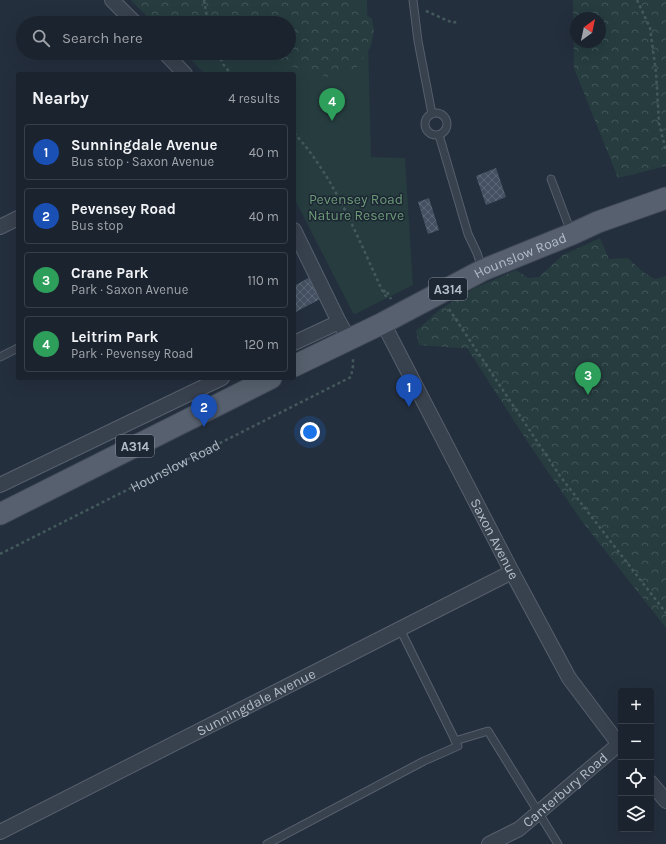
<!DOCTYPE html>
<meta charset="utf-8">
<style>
:root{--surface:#1b232e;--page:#282f3a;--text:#f1f3f6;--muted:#a0a4aa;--line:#39404a;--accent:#1a73e8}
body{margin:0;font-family:Karla,sans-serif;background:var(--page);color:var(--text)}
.controls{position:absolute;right:12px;bottom:12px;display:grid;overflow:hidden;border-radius:4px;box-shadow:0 4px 16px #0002}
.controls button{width:36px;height:36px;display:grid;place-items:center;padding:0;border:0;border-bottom:1px solid var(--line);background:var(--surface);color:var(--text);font:20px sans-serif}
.compass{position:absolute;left:570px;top:12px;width:36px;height:36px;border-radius:50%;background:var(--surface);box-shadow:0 4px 16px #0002;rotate:33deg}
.you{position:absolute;left:310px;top:432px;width:14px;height:14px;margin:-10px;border:3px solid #fff;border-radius:50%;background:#1a73e8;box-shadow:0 0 0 6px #1a73e833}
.badge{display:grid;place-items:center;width:26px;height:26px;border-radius:50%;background:var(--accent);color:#fff;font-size:13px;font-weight:700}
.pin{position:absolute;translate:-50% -33px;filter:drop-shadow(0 1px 2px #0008)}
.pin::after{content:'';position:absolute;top:21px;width:14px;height:12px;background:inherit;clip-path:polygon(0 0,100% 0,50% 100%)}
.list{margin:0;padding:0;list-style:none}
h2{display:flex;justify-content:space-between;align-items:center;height:52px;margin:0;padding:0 16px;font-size:17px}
h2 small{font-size:13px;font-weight:400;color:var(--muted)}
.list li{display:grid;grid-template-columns:26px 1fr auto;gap:12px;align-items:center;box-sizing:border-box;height:56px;margin:0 8px 8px;padding:0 8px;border:1px solid var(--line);border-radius:4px}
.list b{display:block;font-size:15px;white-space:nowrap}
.list p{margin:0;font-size:13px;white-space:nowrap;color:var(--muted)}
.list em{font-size:13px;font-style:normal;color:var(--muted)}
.icon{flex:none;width:22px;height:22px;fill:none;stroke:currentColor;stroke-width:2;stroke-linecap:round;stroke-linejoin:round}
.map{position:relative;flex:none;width:666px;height:844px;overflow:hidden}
.search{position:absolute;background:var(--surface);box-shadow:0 4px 16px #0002;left:16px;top:16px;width:280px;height:44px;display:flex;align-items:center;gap:10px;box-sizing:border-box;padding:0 14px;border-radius:22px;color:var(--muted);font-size:15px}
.panel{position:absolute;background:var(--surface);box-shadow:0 4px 16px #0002;left:16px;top:72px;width:280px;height:308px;border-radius:4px}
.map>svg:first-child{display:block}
.green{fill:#263c3f}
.forest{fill:url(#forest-crowns);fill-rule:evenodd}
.building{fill:url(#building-cross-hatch)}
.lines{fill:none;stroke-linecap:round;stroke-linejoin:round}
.service-casing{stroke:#565f6c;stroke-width:9}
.minor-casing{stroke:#565f6c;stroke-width:16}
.primary-casing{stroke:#414a57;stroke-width:23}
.path{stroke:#44595c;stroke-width:2.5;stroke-dasharray:3 3;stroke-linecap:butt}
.service{stroke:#38414e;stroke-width:7}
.minor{stroke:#38414e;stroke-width:14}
.primary{stroke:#56606e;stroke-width:21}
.labels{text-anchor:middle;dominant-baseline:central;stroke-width:3;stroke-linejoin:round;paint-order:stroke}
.shield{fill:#1d2633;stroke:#878f9c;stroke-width:1}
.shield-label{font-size:13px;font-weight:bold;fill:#b4bcc9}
.park-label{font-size:14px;fill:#6b9a76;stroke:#1d2633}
.street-label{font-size:14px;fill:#b4bcc9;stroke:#1d2633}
</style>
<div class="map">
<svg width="666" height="844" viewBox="0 0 666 844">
<defs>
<pattern id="forest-crowns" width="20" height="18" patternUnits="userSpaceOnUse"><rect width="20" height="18" fill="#263c3f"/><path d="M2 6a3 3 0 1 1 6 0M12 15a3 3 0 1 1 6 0" fill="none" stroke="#435659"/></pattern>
<pattern id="building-cross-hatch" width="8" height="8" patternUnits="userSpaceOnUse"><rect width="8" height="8" fill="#455162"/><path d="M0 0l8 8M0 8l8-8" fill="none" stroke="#5d6877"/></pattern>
</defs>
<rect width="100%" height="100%" fill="#242f3e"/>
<polygon class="green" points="131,0 367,0 371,157 405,158 413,285 355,314 353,313 294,198 294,74 205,74 184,53 289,53 289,23 154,23"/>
<g class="forest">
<polygon points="131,0 360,0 360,10 372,19 374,30 371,46 356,68 332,78 272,61 257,53 289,53 289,23 154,23"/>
<path d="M573,0H666V166L618,178L574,68ZM576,18H600V42H576Z"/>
<polygon points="600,238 609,259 628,258 643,272 655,279 666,276 666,628 581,520 529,444 467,348 457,348 419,345 416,331 439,310 475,288 516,270 528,278 539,277 563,255"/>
</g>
<g class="building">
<polygon points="496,168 506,197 486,205 476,176"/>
<polygon points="429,198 439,230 428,234 418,202"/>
<polygon points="310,277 322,298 294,313 294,286"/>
</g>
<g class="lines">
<defs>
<g id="service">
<polyline points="413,0 418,41 432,114"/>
<circle cx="436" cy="124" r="11"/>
<polyline points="439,135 468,234 477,253 482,268"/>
<polyline points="551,179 571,232"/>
<polyline points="0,357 18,348"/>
<polyline points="455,741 488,731 558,844"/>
<polyline points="267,844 424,761 458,746 400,629"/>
</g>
<g id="minor">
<polyline points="112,0 135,23"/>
<polyline points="165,53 185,74"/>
<polyline points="0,227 18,218"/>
<polyline points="294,230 339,322 349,339"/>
<path id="s2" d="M383,323L512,572L569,678L621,747"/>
<polyline points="294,343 339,322"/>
<polyline points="0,485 222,378"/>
<polyline points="651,783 666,801"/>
<path id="s3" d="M0,832L512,572"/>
<path id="s4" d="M489,844L519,829L619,744"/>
</g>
<g id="primary">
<path id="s5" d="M294,366L383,323L483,270L572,234L598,222L666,198"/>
<polyline points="0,514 271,378"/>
</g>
</defs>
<use href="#service" class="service-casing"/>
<use href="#minor" class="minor-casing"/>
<use href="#primary" class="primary-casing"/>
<g class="path">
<polyline points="204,0 208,23"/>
<polyline points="637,0 650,28 656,72 659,123 666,151"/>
<polyline points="426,11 453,23 458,21"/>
<polyline points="218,53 223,64 231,74"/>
<path d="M294,133C335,177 358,239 383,292L388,299"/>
<polyline points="383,292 386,290 391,299"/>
<polyline points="449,309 560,476 666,613"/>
<path id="s1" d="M0,554L351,377L353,366V359"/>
</g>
<use href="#service" class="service"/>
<use href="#minor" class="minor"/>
<use href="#primary" class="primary"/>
</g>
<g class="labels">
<g class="shield">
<rect x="429" y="278" width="38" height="22" rx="3"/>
<rect x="116" y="435" width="38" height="22" rx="3"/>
</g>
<g class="shield-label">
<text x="448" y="289">A314</text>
<text x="135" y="446">A314</text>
</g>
<g class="park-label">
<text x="356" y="199">Pevensey Road<tspan x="356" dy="16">Nature Reserve</tspan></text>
</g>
<g class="street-label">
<text stroke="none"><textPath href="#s5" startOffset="252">Hounslow Road</textPath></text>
<text stroke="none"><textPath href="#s1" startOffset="196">Hounslow Road</textPath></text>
<text stroke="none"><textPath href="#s2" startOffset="243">Saxon Avenue</textPath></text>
<text stroke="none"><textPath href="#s3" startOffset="287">Sunningdale Avenue</textPath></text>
<text stroke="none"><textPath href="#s4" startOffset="94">Canterbury Road</textPath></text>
</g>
</g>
</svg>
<div class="controls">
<button>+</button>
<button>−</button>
<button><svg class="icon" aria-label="locate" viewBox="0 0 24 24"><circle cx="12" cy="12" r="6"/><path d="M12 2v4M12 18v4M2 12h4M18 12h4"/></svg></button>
<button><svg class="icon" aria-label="layers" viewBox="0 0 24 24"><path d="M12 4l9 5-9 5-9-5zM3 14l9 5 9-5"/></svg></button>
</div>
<svg class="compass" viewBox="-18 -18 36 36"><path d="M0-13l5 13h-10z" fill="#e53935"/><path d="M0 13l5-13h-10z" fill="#a0a4aa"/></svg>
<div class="you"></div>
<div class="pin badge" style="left:409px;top:407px;background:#1a4fb4">1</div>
<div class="pin badge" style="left:204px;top:427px;background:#1a4fb4">2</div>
<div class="pin badge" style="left:588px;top:395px;background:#2e9e5b">3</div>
<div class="pin badge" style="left:332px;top:121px;background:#2e9e5b">4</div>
<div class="search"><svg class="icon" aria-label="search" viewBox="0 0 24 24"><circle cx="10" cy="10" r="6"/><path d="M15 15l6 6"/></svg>Search here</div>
<section class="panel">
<h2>Nearby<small>4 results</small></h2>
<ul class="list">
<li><span class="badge" style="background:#1a4fb4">1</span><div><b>Sunningdale Avenue</b><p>Bus stop · Saxon Avenue</p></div><em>40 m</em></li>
<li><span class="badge" style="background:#1a4fb4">2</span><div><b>Pevensey Road</b><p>Bus stop</p></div><em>40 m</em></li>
<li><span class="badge" style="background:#2e9e5b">3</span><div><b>Crane Park</b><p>Park · Saxon Avenue</p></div><em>110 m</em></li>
<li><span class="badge" style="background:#2e9e5b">4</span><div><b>Leitrim Park</b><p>Park · Pevensey Road</p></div><em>120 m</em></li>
</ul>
</section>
</div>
